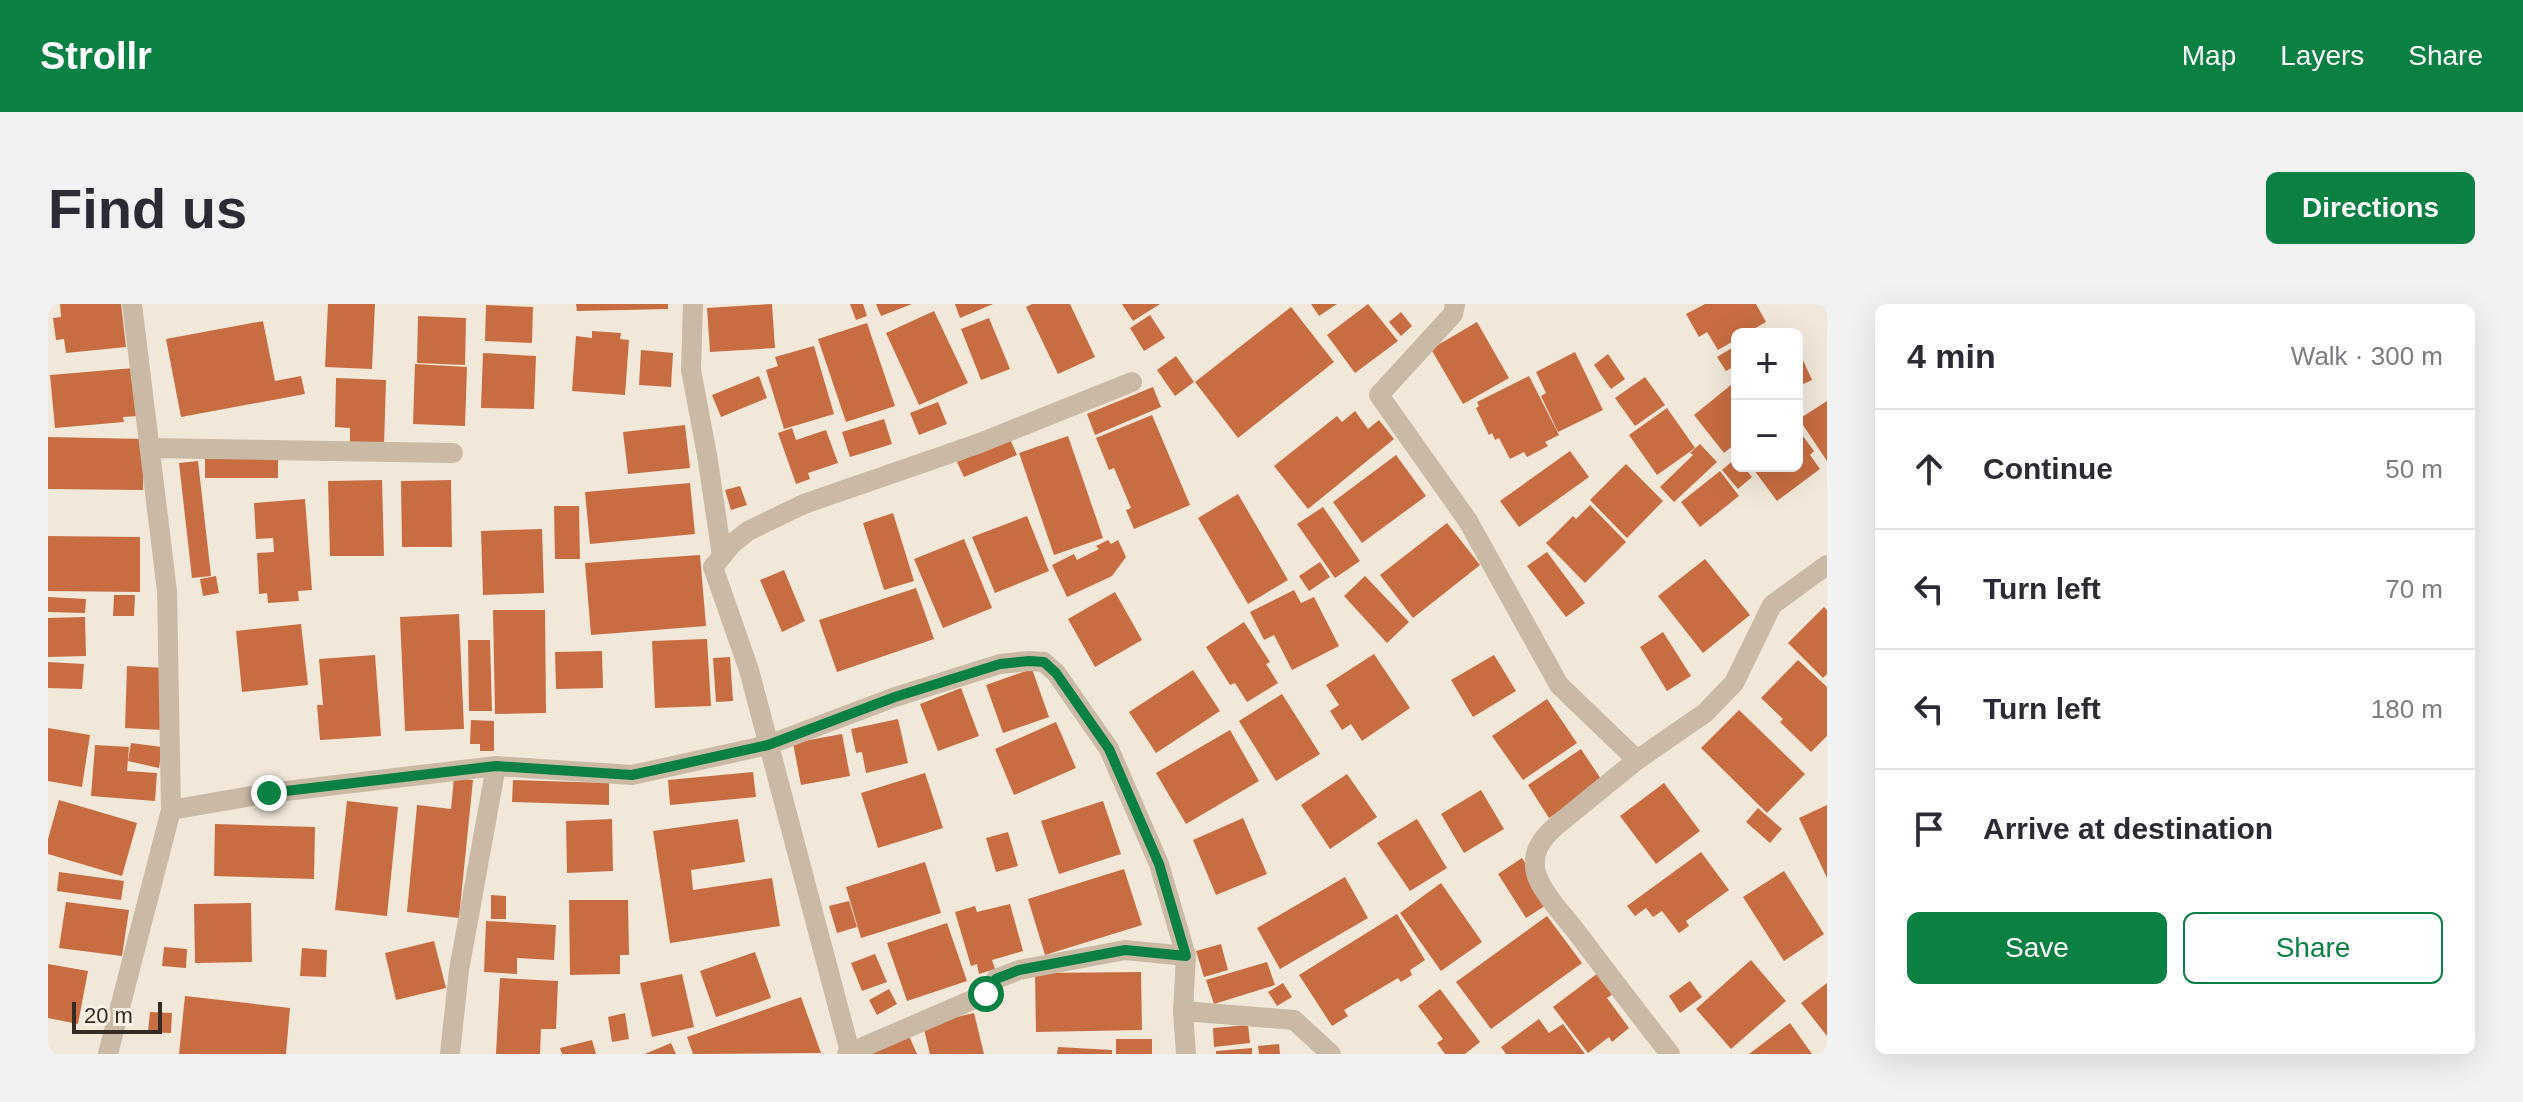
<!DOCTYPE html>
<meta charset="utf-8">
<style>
:root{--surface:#fff;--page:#f2f2f3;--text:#2b2b33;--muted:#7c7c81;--line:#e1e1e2;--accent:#0b8043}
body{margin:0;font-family:Helvetica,sans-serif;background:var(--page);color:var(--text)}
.controls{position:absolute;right:24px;top:24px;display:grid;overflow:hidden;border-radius:12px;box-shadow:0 8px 32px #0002}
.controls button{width:72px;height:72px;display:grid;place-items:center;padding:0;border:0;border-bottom:2px solid var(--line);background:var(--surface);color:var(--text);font:40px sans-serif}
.scale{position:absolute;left:24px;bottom:20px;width:90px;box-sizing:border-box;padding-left:8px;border:4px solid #352c26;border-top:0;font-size:22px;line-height:28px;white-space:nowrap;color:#352c26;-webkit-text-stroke:6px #f9f2e5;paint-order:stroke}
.stop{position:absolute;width:24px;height:24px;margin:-18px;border:6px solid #0b8043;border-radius:50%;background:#fff}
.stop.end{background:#0b8043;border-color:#fff;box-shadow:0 2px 8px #0008}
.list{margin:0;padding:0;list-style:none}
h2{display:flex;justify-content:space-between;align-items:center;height:104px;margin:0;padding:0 32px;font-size:34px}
h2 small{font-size:26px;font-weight:400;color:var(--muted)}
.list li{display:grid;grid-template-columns:52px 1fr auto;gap:24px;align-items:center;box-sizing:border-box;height:120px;padding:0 32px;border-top:2px solid var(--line)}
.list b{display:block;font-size:30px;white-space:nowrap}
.list em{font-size:26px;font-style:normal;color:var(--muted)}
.actions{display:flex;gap:16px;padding:24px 32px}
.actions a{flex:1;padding:18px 0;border:2px solid var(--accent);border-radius:12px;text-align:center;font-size:28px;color:var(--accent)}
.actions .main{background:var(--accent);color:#fff}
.icon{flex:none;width:44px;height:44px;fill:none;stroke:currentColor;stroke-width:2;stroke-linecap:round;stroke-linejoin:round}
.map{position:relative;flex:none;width:1779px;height:750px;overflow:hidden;border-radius:12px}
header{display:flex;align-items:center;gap:48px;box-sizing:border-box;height:112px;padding:0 40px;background:var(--accent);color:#fff}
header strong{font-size:38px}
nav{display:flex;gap:44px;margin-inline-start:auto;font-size:28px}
.intro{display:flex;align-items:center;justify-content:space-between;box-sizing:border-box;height:192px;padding:0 48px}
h1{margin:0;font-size:56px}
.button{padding:20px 36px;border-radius:12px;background:var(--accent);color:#fff;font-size:28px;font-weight:700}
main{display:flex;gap:48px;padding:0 48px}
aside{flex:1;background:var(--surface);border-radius:12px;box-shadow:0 8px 32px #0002}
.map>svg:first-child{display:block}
.building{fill:#c76d41}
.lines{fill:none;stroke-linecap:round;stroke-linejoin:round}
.minor{stroke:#c9b9a5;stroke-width:20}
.route{stroke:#0b8043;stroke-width:10}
</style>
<header>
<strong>Strollr</strong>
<nav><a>Map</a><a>Layers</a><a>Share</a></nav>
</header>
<div class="intro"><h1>Find us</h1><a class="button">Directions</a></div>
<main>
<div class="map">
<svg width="1779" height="750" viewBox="0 0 1779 750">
<rect width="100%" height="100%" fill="#f1e8d9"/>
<g class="building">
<polygon points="12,0 73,0 78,43 18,49 16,35 8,36 5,14 13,13"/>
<polygon points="280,0 327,0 324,65 277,63"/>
<polygon points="528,0 620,0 620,5 529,7"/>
<polygon points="724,0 727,44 662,48 659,4"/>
<polygon points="802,0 815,0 819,12 808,16"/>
<polygon points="828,0 864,0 833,12"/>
<polygon points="907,0 945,0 912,14"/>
<polygon points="984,0 1022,0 1047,53 1010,70 978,3"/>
<polygon points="1074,0 1112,0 1085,17"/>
<polygon points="1263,0 1289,0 1271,12"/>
<polygon points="1320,0 1350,37 1307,69 1279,31"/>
<polygon points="1657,0 1708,0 1718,18 1697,30 1689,30 1689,35 1670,46 1659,28 1651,33 1638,10"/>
<polygon points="438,1 485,3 484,39 437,37"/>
<polygon points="1243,3 1286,58 1190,134 1147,78"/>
<polygon points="886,7 920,79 871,101 838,29"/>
<polygon points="1353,8 1364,22 1353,32 1341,18"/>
<polygon points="1102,11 1117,34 1096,47 1082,24"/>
<polygon points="370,12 418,14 417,61 369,59"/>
<polygon points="941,14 962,65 933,76 913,25"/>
<polygon points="215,17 227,77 253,72 257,90 133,113 118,35"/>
<polygon points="1429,18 1461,74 1415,100 1383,45"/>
<polygon points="819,19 847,102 798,118 770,35"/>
<polygon points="544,27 573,29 572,35 581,36 577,91 524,87 528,32 544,34"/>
<polygon points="766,42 786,110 736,125 718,66 730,62 727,53"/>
<polygon points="1749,43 1764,76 1749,83"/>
<polygon points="1684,44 1689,51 1689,61 1678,67 1669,53"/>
<polygon points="593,46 625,49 623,83 591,81"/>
<polygon points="1527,48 1555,106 1510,128 1493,92 1498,89 1488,68"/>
<polygon points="435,49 488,52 486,105 433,104"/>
<polygon points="1560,50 1577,75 1563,85 1546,61"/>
<polygon points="1128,52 1146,78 1127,92 1109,66"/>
<polygon points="367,60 419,63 417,122 365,120"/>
<polygon points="86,64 90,112 75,113 76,118 7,124 2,71"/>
<polygon points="711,72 719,94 673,113 664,91"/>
<polygon points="1481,72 1511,131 1497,138 1500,142 1479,153 1476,148 1462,155 1451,134 1447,136 1444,129 1441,131 1428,104 1431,102 1429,98"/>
<polygon points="1597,73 1617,101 1587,122 1567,94"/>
<polygon points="288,74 338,76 336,141 302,140 302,124 287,123"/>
<polygon points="1689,76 1689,138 1676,149 1646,111"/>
<polygon points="1105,83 1113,103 1047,131 1039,110"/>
<polygon points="1779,97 1779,157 1751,115"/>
<polygon points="890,98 899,120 871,131 862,109"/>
<polygon points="1619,104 1647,144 1609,171 1581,131"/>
<polygon points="1307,107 1320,125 1331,116 1346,135 1260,205 1226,162 1289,112 1294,118"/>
<polygon points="1104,111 1142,201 1086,225 1078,206 1083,204 1066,164 1061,166 1048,134"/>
<polygon points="836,115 844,140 802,153 794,128"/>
<polygon points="637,121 642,164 580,170 575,128"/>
<polygon points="744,124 748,136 778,126 790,159 760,169 762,175 748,180 730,129"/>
<polygon points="1749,124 1766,147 1762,151 1772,165 1729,197 1703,162 1749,162"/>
<polygon points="1020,132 1055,234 1006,251 971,149"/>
<polygon points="0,133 96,135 95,186 0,185"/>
<polygon points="962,135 969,151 916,173 909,158"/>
<polygon points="1652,140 1669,158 1626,198 1612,183 1645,151 1642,149"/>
<rect x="157" y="147" width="73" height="27"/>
<polygon points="1522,147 1541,173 1471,223 1452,197"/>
<polygon points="1348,151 1378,192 1314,239 1285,198"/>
<polygon points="1688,154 1689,162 1695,162 1704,173 1690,185 1674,166"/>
<polygon points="150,157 163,272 144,274 131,159"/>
<polygon points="1578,160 1615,197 1579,234 1542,196"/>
<polygon points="1672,167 1691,192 1652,223 1633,198"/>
<polygon points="334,176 336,252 282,252 280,177"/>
<polygon points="403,176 404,243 354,243 353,177"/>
<polygon points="642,179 647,230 542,240 537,188"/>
<polygon points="692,182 699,201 683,206 677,186"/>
<polygon points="1190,190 1240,276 1200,300 1150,214"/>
<polygon points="257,195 264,286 250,287 251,297 220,299 219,289 211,290 209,249 226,248 225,234 208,235 206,199"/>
<polygon points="1542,201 1578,238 1537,279 1498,239 1525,212 1528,215"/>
<polygon points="506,202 531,202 532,255 507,255"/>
<polygon points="1275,203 1312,257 1287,274 1249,220"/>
<polygon points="845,209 866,277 836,286 815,219"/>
<polygon points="979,212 1001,267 947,289 924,233"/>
<polygon points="1399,219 1432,261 1365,314 1332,271"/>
<polygon points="494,225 496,289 435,291 433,227"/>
<polygon points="0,232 92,233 92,288 0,287"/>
<polygon points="916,235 944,304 895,324 866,255"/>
<polygon points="1060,236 1063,240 1070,236 1078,253 1064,272 1019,293 1004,261 1026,250 1029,256 1051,245 1048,242"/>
<polygon points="1499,248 1537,299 1518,313 1479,262"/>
<polygon points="652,251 658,322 543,331 537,259"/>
<polygon points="1657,255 1702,311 1655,349 1610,292"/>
<polygon points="1272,258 1282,273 1261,287 1251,272"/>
<polygon points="736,266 757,317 734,328 712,276"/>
<polygon points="168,272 171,289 155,292 152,275"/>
<polygon points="1317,272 1361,318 1339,339 1296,292"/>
<polygon points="868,284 886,335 789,368 771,316"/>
<polygon points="1246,286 1253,299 1266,293 1291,342 1244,366 1226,331 1216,336 1202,308"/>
<polygon points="1067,288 1094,336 1047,363 1020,315"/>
<polygon points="66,291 87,291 86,312 65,312"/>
<polygon points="0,293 38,295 37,309 0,308"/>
<polygon points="1776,303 1779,306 1779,370 1775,374 1740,339"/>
<polygon points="445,306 497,306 498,409 447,410"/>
<polygon points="411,310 416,425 357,427 352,313"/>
<polygon points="37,313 38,352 0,353 0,314"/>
<polygon points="1196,318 1222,358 1218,360 1230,379 1199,398 1187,379 1182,381 1158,343"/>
<polygon points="253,320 260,381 194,388 188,327"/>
<polygon points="1615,328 1643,372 1619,387 1592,343"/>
<polygon points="659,335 663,402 607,404 604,337"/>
<polygon points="420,336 442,336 444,407 421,407"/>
<polygon points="554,347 555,384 508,385 507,348"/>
<polygon points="1326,350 1362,404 1314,437 1303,420 1294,426 1282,407 1291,401 1278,381"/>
<polygon points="327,351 333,432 272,436 269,401 275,401 271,355"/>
<polygon points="1446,351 1468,387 1425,413 1403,376"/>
<polygon points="682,353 685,397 668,398 665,354"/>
<polygon points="1750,356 1779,383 1779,432 1763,448 1732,418 1735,415 1713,394"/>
<polygon points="0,358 36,360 34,385 0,384"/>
<polygon points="79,362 117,364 115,426 77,424"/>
<polygon points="984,365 1001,413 955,429 938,381"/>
<polygon points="1145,366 1172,407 1108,449 1081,408"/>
<polygon points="913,384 931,432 890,447 872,400"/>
<polygon points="1234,390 1272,450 1228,477 1191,417"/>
<polygon points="1499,395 1529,439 1475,476 1444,432"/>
<polygon points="1691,406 1757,470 1719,509 1653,444"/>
<polygon points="850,415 860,459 818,469 814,448 808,449 803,425"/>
<polygon points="423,416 446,417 446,447 432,447 432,440 422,440"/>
<polygon points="1008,418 1028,464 966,491 947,445"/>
<polygon points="0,424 42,431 34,483 0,477"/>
<polygon points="1182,426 1211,477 1138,520 1108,469"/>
<polygon points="794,430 802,472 753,481 745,439"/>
<polygon points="83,439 114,443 111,464 80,457"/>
<polygon points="47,441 81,443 79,467 109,469 107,497 43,492"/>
<polygon points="1533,445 1555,478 1501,514 1480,481"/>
<polygon points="705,468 708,493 622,501 620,476"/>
<polygon points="877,469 895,524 830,544 813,489"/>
<polygon points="1299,470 1329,513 1282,545 1253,501"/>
<polygon points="406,474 425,476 411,614 359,608 369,501 403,505"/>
<polygon points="465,476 561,479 561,501 464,498"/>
<polygon points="1616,479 1652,527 1608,560 1572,512"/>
<polygon points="1433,486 1456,525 1416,549 1393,510"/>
<polygon points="11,496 89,519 74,572 0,550 0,535"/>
<polygon points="299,497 350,503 339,612 287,606"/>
<polygon points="1055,497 1073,550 1011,570 993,517"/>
<polygon points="1779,501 1779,574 1751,514"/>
<polygon points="1710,504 1734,525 1722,539 1698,518"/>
<polygon points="1195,514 1219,570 1168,591 1145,536"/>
<polygon points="564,515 565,567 519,569 518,517"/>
<polygon points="690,515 697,558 643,566 645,586 724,574 732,622 622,639 605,527"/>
<polygon points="1369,515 1399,564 1362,587 1329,539"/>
<polygon points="167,520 267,523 266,575 166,572"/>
<polygon points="960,528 970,562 948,568 938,534"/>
<polygon points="1653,548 1681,586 1638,617 1641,622 1631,629 1614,607 1605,613 1598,604 1587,612 1579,602"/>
<polygon points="1474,554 1503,598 1478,614 1450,570"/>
<polygon points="877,558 893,609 813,634 798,583"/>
<polygon points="1076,565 1094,621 997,651 980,595"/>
<polygon points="1736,567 1776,630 1736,657 1695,593"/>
<polygon points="11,568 76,577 73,596 9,587"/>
<polygon points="1297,573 1320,614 1232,665 1209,624"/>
<polygon points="1393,579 1434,638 1393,667 1352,609"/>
<polygon points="443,591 458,592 458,615 443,615"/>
<polygon points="521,596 580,596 581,651 572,651 572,670 522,671"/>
<polygon points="801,597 809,623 789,629 781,602"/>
<polygon points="18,598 81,606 74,652 11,644"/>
<polygon points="203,599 204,658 147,659 146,600"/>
<polygon points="962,600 975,647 944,656 947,665 931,670 929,660 923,662 907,608 927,602 929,608"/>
<polygon points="1349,610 1377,656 1362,666 1364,671 1353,678 1350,674 1296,706 1300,712 1284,722 1251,671"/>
<polygon points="1499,612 1534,659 1443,725 1408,678"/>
<polygon points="438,617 508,621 506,656 469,654 469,670 436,668"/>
<polygon points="899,619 919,677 859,697 839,639"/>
<polygon points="386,637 398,684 348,696 337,649"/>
<polygon points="1173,640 1180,666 1156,673 1148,647"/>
<polygon points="116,643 139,645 138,664 114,662"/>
<polygon points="254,644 279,646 278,673 252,672"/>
<polygon points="707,648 723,694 668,713 652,667"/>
<polygon points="827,650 839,678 814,687 803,659"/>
<polygon points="1703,656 1738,697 1683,745 1648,705"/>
<polygon points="1219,658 1227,681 1166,700 1158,676"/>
<polygon points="0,660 40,667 30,720 0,714"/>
<polygon points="1093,668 1094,726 988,728 987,669"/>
<polygon points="1550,669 1565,690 1559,694 1581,724 1564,738 1561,733 1540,749 1505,703"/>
<polygon points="634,670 646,723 604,733 592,679"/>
<polygon points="452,674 510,677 508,725 493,725 492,750 448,750"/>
<polygon points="1642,677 1654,693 1632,709 1621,692"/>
<polygon points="1235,679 1244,693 1229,702 1220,688"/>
<polygon points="1779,679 1779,732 1753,699"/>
<polygon points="841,685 849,700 829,711 821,696"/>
<polygon points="1392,685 1432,738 1417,750 1397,750 1389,739 1395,735 1370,702"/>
<polygon points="137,692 242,704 238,750 131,750"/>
<polygon points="753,693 773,749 645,750 639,733"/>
<polygon points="102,708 124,709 123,729 100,728"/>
<polygon points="577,709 581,735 564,738 560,713"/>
<polygon points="926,709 936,750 882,750 875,721"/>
<polygon points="1491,715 1501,729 1515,720 1537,750 1458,750 1453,743"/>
<polygon points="1742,719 1764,750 1701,750"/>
<polygon points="1200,721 1202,739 1166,743 1165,724"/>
<polygon points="861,732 869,750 818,750"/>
<rect x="1068" y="735" width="36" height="15"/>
<polygon points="544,736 548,750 514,750 512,744"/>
<polygon points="623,739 628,750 597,750"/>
<polygon points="1231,740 1232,750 1211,750 1210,742"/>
<polygon points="1010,743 1064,746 1064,750 1009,750"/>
<polygon points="1204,744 1204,750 1168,750 1168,747"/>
</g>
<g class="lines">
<g class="minor">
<polyline points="645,0 643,66 659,151 674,252"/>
<polyline points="1407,0 1405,10 1331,91 1420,217 1511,381 1589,456"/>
<polyline points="102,144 405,149"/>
<polyline points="123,506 221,489 448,462 584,471 720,441 847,393 952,360 981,357 996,358 1008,369 1061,445 1111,560 1138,652 1135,707 1138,750"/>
<polyline points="1135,707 1246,716 1283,750"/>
<polyline points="802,748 701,366 665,263 684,240 700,227 756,200 932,139 1084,78"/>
<polyline points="60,750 123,506 119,287 84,0"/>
<polyline points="402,750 411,666 448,462"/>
<polyline points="799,750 938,690 948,675 971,666 1077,646 1138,652"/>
<path d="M1622,750C1590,709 1558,667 1527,626C1515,611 1493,587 1488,569C1483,548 1494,534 1509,521L1589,456L1657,409L1686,379L1724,301L1779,261"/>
</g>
</g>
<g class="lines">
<polyline class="route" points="221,489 448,462 584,471 720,441 847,393 952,360 981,357 996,358 1008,369 1061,445 1111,560 1138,652 1077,646 971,666 948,675 938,690"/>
</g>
</svg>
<div class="controls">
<button>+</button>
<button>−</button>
</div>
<div class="scale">20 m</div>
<div class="stop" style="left:938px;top:690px"></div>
<div class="stop end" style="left:221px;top:489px"></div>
</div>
<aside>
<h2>4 min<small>Walk · 300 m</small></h2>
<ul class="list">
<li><svg class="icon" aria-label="ahead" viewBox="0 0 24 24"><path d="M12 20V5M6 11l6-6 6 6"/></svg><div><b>Continue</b></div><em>50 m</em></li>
<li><svg class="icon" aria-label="left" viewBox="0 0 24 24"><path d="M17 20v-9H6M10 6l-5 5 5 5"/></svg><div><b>Turn left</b></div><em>70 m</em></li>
<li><svg class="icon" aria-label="left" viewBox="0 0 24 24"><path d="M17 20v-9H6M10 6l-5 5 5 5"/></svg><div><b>Turn left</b></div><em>180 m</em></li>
<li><svg class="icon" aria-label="arrive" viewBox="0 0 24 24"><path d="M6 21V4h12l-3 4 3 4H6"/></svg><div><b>Arrive at destination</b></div></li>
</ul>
<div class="actions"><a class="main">Save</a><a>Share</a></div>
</aside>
</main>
